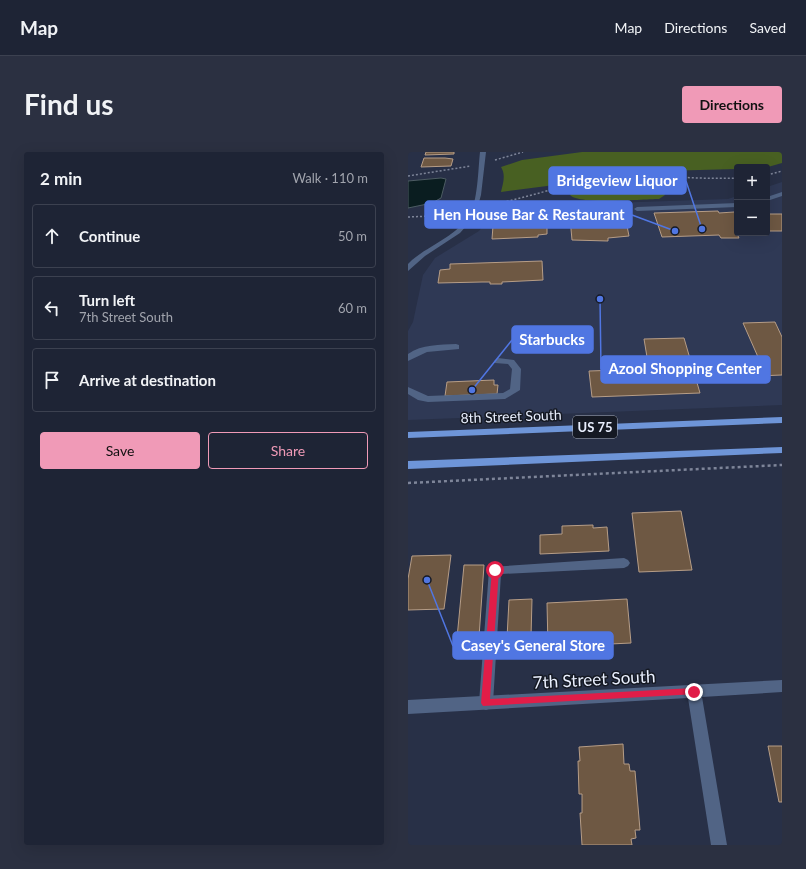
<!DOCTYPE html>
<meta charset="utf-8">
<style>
:root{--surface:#1e2435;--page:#2b3041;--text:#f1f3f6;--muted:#a1a4ad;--line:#3c4150;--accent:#f09ab7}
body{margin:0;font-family:Lato,sans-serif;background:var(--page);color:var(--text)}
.controls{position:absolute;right:12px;top:12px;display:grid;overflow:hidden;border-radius:4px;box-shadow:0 4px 16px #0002}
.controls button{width:36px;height:36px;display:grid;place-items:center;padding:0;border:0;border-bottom:1px solid var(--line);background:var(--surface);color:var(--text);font:20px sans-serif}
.stop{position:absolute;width:12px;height:12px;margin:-9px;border:3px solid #e11d48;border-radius:50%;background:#fff}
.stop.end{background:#e11d48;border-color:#fff;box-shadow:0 1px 4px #0008}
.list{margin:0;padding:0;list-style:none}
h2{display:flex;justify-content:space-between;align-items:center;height:52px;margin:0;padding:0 16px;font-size:17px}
h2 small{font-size:13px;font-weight:400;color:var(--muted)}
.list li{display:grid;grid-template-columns:26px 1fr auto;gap:12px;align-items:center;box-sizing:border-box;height:64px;margin:0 8px 8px;padding:0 8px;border:1px solid var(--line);border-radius:4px}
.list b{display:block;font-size:15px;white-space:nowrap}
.list p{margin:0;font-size:13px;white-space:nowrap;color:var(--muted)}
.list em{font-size:13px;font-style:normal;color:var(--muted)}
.actions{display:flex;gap:8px;padding:12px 16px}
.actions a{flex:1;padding:9px 0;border:1px solid var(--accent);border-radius:4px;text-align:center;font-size:14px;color:var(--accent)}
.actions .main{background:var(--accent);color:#111}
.icon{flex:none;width:22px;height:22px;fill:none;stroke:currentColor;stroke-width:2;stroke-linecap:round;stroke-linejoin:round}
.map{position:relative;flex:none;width:374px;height:693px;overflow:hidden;border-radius:4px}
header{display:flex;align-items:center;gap:24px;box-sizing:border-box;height:56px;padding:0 20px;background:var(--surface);border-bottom:1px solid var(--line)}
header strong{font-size:19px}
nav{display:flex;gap:22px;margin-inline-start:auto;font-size:14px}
.intro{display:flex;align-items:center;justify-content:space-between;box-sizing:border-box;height:96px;padding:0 24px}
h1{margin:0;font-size:28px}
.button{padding:10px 18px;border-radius:4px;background:var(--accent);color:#111;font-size:14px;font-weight:700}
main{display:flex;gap:24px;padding:0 24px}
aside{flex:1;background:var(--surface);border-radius:4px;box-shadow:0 4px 16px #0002}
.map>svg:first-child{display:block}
.built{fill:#2f3955}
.green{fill:#486022}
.water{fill:#0a1d20;stroke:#4d5c63}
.building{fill:#6e5843;stroke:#b69d87}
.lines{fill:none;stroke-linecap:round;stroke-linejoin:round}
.path-far1{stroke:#7e8599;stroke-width:1.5;stroke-dasharray:2 2;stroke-linecap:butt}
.path{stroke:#7e8599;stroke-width:2.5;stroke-dasharray:3 3;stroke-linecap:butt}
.service{fill:#516485;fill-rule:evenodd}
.minor{fill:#516485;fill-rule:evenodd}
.primary{fill:#6e95d8;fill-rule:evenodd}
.route{fill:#e11d48}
.labels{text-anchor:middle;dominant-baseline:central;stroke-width:3;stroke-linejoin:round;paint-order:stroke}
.shield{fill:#151923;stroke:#a9afbc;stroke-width:1}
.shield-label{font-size:13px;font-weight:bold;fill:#e9effe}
.street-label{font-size:14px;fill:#e9effe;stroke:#151923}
.near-street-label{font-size:17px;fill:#e9effe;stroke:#151923}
.leader{fill:none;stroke:#5076e2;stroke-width:1.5}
.callout-dot{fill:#5076e2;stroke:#151923;stroke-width:1.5}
.callout{fill:#5076e2;stroke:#5076e2;stroke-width:1.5}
.callout-label{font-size:15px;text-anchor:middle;font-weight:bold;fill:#fff}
</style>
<header>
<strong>Map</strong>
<nav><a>Map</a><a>Directions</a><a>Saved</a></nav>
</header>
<div class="intro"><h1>Find us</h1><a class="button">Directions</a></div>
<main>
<aside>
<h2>2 min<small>Walk · 110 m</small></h2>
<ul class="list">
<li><svg class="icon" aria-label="ahead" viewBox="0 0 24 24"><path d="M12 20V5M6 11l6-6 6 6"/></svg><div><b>Continue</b></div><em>50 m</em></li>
<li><svg class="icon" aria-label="left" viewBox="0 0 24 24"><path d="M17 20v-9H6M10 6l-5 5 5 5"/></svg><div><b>Turn left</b><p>7th Street South</p></div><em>60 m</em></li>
<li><svg class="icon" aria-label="arrive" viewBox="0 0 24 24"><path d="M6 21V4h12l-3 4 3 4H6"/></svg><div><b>Arrive at destination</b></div></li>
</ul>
<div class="actions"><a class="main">Save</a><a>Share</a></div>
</aside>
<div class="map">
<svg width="374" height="693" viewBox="0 0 374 693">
<rect width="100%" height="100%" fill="#283047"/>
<polygon class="built" points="374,30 374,253 0,268 0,179 5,170 15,123 27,106 71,79 80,67 84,55 320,47 329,44 329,81 359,81 359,35"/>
<g class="green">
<path d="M174,0H374V11L360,15H329V17L216,20L181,23L139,34L93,40C95,31 98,23 93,15L114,8Z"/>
<path d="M220,30L251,33L255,34L257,43L251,47C235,47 170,53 162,43L164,40L196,32Z"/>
</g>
<polygon class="water" points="33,26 38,27 33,46 24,51 0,56 0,29"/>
<g class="building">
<polygon points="18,0 46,0 46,2 17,3"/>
<polygon points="16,6 37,6 45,7 43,14 13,15"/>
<polygon points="310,59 311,61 326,60 329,63 328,80 331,86 313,86 311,83 254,85 246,61"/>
<rect x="359" y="62" width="15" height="17"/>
<polygon points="162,66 186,66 187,73 219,74 221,84 200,86 200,89 164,88"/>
<polygon points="99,73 99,75 139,74 139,82 130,83 130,85 84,87 85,74"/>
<polygon points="134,109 135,128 94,130 94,132 82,132 82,130 74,130 30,131 32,118 42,117 42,112"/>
<polygon points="367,170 374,185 374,223 349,224 346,218 327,219 323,207 350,205 335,171"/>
<polygon points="276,186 292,241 184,245 181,219 241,217 236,187"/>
<polygon points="86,228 86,233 90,233 89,242 37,244 39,230"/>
<polygon points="273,359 284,418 231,420 224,361"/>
<polygon points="185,373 185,376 199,375 201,399 132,402 132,383 154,382 154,374"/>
<polygon points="43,403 36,457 0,458 0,427 4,404"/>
<polygon points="56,413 76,413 71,485 49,486"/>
<polygon points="124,447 123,485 99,486 101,448"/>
<polygon points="219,447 223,491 140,495 139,451"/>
<polygon points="215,592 216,612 221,612 222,619 227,619 232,678 227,678 228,686 223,687 224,693 174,693 172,661 174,661 174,642 171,642 170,609 172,609 171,595"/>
<polygon points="360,594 374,594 374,650 371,650"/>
</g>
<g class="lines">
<g class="path-far1">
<polyline points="87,8 115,0"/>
<polyline points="359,23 374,19"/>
<polyline points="0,24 63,14"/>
<path d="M79,53C119,47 157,31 198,26C241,21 285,28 329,26"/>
<polyline points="0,65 25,64 56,55"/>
</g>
<polyline class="path" points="0,331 374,313"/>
<g class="service">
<polygon points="374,40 374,44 359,49 359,45"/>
<polygon points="329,51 329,55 229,59 226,57 229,55"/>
<path d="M48,192L51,193V197L19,200L0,209V202C14,192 32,193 48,192Z"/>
<polygon points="90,206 106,208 113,217 112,238 97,247 20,250 10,248 0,242 0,235 20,244 95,241 102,237 104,217 100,212 87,211 86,209"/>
<polygon points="216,406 220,408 222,411 220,414 216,416 93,422 85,551 83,556 78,558 73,556 71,551 81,418 83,415"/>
</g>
<g class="minor">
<path d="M72,0H78L73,43L67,64L52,81L17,104L0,119V112L4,108C22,93 48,84 61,64C70,49 70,18 72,0Z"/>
<polygon points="374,528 374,540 294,545 319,693 303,693 280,546 0,562 0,548"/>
</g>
<g class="primary">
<polygon points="374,265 374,271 0,286 0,280"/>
<polygon points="374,295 374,301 0,317 0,309"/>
</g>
</g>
<polygon class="route" points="87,415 91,418 82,547 286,536 290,540 289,542 75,554 73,551 84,418"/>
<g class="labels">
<rect class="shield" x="165" y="264" width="44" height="22" rx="3"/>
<g class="shield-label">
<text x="187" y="275">US 75</text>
</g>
<g class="street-label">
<text transform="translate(103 264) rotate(-2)">8th Street South</text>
</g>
<g class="near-street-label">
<text transform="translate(186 527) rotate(-3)">7th Street South</text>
</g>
</g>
<path class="leader" d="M294 77L278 29M267 79L224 63M64 238L104 188M192 147L193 217M19 428L45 494"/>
<g class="callout-dot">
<circle cx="294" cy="77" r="4"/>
<circle cx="267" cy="79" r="4"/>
<circle cx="64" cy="238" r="4"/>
<circle cx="192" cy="147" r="4"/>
<circle cx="19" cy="428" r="4"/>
</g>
<g class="callout">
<rect x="141" y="15" width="137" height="27" rx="4"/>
<rect x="17" y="49" width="207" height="27" rx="4"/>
<rect x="104" y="174" width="81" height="27" rx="4"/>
<rect x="193" y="204" width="169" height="27" rx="4"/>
<rect x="45" y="480" width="160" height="27" rx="4"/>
</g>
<g class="callout-label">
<text x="209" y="34">Bridgeview Liquor</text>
<text x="121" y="68">Hen House Bar &amp; Restaurant</text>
<text x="144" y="193">Starbucks</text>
<text x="277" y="222">Azool Shopping Center</text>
<text x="125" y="499">Casey's General Store</text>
</g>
</svg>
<div class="controls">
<button>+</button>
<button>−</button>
</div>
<div class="stop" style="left:87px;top:418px"></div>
<div class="stop end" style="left:286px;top:540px"></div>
</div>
</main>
